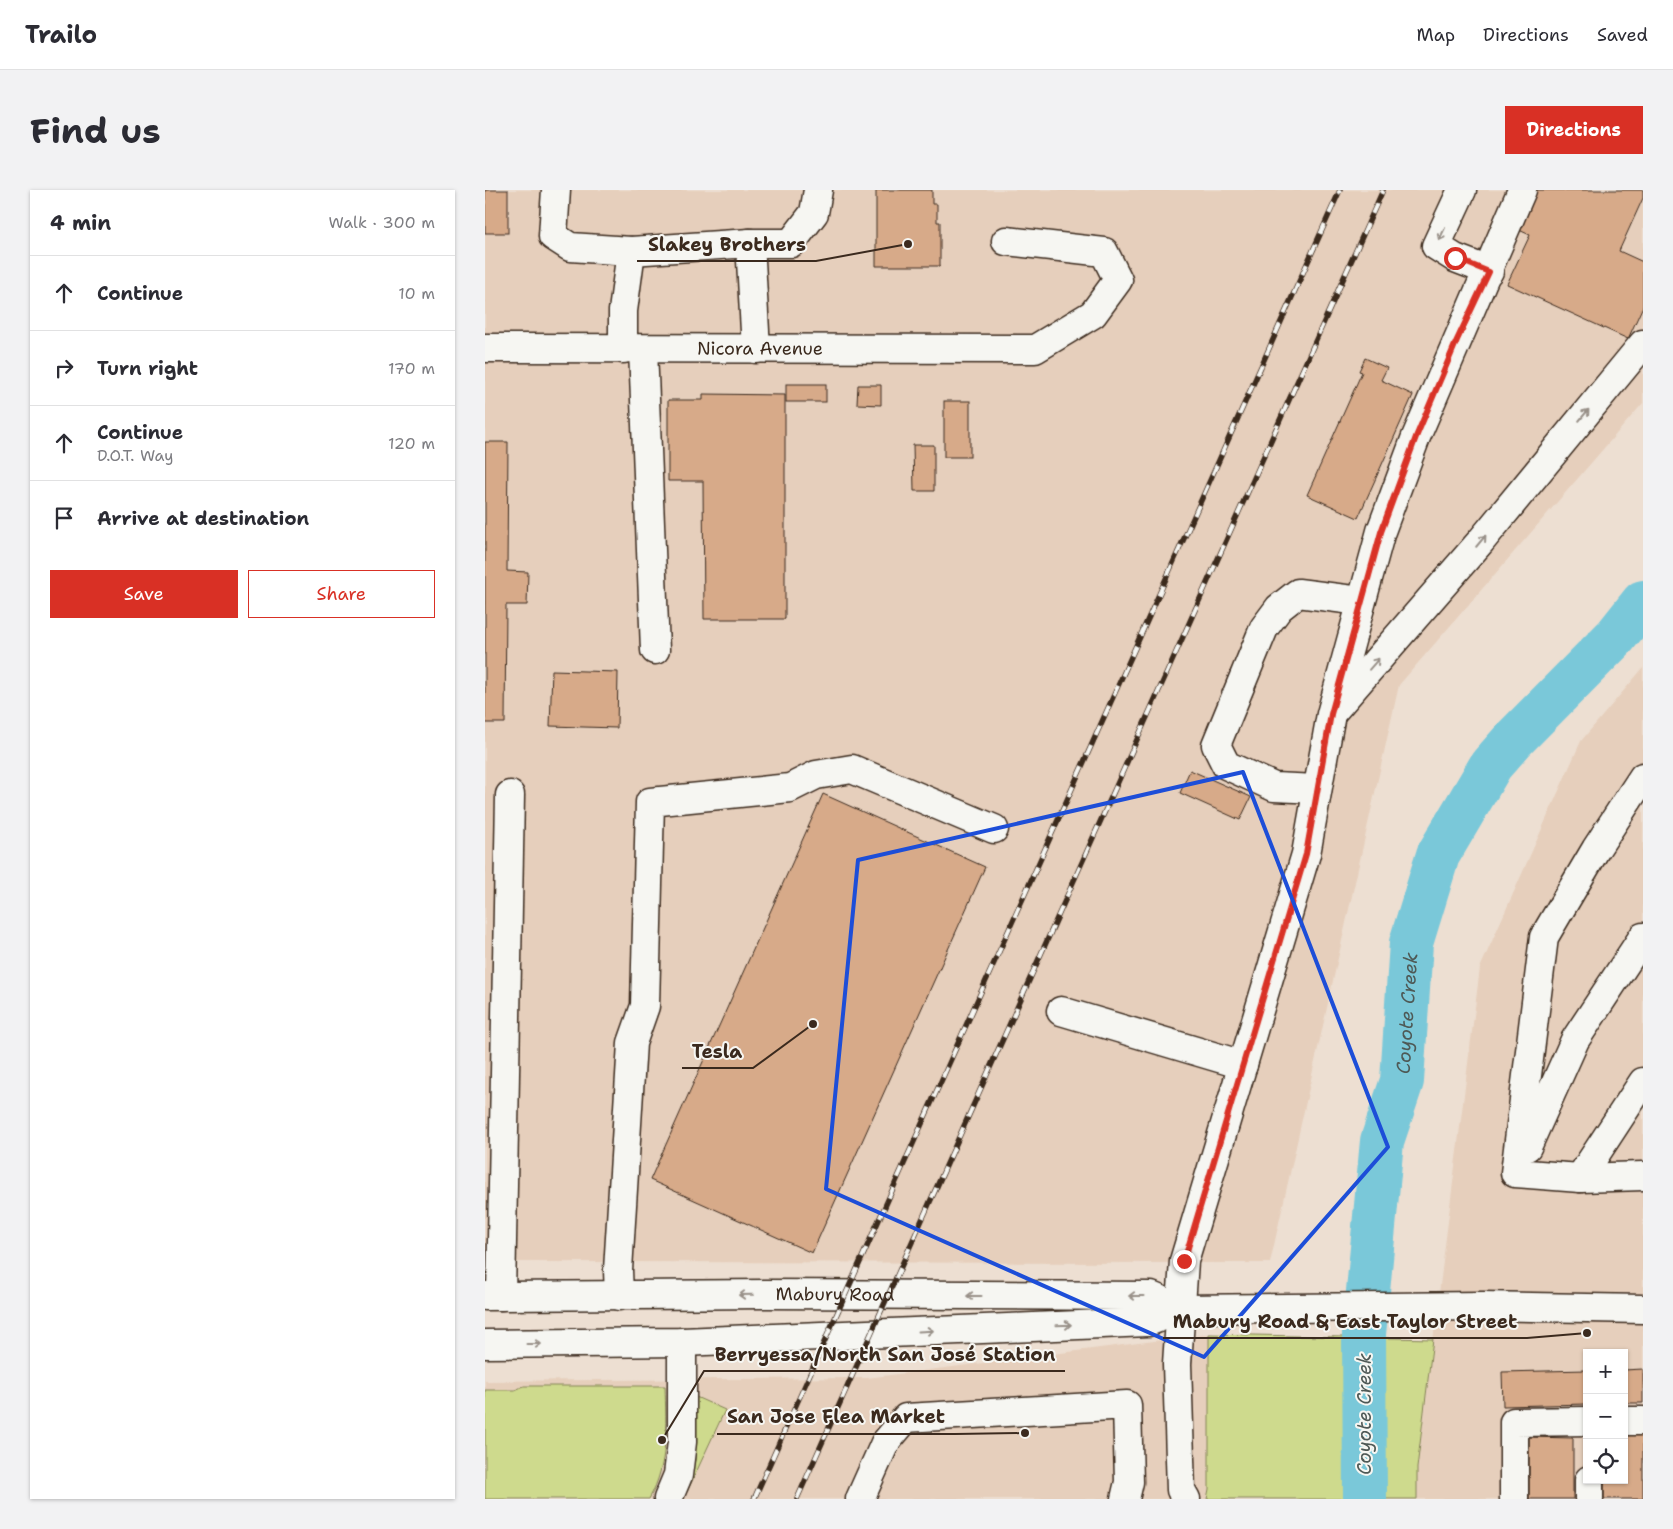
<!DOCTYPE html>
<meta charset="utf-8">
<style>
:root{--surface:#fff;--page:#f2f2f3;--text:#2b2b33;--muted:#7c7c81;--line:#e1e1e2;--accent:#d93025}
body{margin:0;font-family:"Shantell Sans",sans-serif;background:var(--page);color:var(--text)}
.controls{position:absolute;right:15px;bottom:15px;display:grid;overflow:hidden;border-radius:0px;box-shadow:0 1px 4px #0004}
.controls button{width:45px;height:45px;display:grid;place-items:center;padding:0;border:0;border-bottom:1px solid var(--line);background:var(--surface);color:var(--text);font:25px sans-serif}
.stop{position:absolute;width:15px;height:15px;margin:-11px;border:4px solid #d93025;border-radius:50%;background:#fff}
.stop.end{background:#d93025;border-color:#fff;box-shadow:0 1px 5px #0008}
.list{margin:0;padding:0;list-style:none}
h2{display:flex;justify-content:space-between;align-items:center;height:65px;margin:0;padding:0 20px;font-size:21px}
h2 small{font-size:16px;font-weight:400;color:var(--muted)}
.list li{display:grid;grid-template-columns:32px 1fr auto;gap:15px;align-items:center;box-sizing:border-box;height:75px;padding:0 20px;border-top:1px solid var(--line)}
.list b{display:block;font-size:19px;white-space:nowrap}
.list p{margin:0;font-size:16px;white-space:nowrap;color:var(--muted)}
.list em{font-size:16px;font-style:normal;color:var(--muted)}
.actions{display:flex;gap:10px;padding:15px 20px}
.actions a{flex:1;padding:11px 0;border:1px solid var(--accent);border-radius:0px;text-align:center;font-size:18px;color:var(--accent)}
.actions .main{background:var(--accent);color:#fff}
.icon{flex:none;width:28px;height:28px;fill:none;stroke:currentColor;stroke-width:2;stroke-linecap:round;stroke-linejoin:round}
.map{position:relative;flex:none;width:1158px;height:1309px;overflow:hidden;border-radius:0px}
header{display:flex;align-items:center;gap:30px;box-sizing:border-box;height:70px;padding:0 25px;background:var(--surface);border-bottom:1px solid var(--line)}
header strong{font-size:24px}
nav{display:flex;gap:28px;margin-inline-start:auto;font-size:18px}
.intro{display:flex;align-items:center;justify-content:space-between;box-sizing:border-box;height:120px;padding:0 30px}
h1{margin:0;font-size:35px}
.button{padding:12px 22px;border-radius:0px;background:var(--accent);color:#fff;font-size:18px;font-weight:700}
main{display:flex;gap:30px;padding:0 30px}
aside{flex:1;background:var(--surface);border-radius:0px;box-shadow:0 1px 4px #0004}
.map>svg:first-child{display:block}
.built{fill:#e6cfbc;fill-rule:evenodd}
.green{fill:#ceda8d;stroke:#848256}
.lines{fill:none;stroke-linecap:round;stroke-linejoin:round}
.river{stroke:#7ac8d9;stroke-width:44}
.building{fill:#d7aa89;stroke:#3b2a1e}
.minor-casing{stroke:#3b2a1e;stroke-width:31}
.major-casing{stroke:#3b2a1e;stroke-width:31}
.minor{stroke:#f6f6f2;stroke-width:28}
.major{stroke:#f6f6f2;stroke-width:28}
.rail-casing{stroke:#3b2a1e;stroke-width:5.5}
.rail{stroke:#f6f6f2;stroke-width:4;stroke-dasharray:11;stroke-linecap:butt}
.oneway{stroke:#989088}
.route{stroke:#d93025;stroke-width:6}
.marked{fill:none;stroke:#1d4ed8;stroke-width:4;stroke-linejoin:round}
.labels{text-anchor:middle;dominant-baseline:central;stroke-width:4;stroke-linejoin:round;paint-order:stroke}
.street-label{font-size:18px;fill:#3b2a1e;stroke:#f6f6f2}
.water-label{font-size:19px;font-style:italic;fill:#4e5956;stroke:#f6f6f2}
.leader{fill:none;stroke:#3b2a1e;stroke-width:2}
.callout-dot{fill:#3b2a1e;stroke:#f6f6f2;stroke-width:2}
.callout-label{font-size:19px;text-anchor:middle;font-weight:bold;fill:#3b2a1e;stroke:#f6f6f2;stroke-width:4;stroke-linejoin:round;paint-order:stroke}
</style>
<header>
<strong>Trailo</strong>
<nav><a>Map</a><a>Directions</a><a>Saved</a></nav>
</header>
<div class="intro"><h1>Find us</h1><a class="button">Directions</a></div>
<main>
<aside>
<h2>4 min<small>Walk · 300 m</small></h2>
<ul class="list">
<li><svg class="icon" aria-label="ahead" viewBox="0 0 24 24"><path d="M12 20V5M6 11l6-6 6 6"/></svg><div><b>Continue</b></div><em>10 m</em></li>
<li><svg class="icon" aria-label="right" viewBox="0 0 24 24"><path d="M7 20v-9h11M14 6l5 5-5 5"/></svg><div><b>Turn right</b></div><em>170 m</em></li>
<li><svg class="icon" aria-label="ahead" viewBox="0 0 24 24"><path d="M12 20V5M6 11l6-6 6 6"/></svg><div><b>Continue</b><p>D.O.T. Way</p></div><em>120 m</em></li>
<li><svg class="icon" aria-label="arrive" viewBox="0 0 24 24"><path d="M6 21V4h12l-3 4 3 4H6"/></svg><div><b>Arrive at destination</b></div></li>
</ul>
<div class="actions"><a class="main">Save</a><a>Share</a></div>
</aside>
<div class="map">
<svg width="1158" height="1309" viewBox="0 0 1158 1309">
<rect width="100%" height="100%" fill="#eddfd2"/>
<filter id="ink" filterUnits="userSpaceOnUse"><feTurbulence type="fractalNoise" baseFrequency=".02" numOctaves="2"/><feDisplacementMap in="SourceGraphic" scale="10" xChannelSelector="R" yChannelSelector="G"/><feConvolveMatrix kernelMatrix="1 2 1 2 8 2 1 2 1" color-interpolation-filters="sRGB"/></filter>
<g filter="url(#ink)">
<g class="built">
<polygon points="0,0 1158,0 1158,213 914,495 785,1073 0,1072"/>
<path d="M1158,478V1309H932V1278L995,778L1096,551ZM1102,1163H1139V1290H1102Z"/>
<polygon points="724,1144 724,1299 722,1309 0,1309 0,1191 382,1188"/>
</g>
<g class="green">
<polygon points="724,1144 948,1149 932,1278 932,1309 722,1309 724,1299"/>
<path d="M39,1196H180C181,1235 184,1274 164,1309H0V1200H30Z"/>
<polygon points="211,1207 240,1220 202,1302 210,1270"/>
</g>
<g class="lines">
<path class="river" id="s1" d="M880,1309L879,1144L897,951L917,891L926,753L953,665L1006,575L1029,549L1131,446L1158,412"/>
</g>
<g class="building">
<rect x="0" y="0" width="23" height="43"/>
<polygon points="391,0 447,0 447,14 452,14 452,32 455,32 455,76 391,76"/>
<polygon points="1052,0 1158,0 1158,8 1134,61 1158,72 1158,116 1143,149 1022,94 1045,45 1034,40"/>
<polygon points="880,168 902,178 896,190 928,205 873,328 822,305 877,182 874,181"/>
<rect x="301" y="194" width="40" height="18"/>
<polygon points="373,195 396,195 396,215 372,214"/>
<polygon points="218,204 300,205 300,429 219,429 218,291 183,291 183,210 218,210"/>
<rect x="459" y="211" width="26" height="56"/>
<polygon points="0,252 23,252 22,381 43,382 42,415 21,415 20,533 0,533"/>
<polygon points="428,255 449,255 449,301 429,301"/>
<polygon points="67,480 133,482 132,538 65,536"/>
<polygon points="705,580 766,607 755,630 695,603"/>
<polygon points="338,604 500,677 327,1063 165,990"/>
<polygon points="1158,1179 1158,1213 1139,1213 1139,1180"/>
<polygon points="1102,1180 1102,1214 1018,1216 1017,1182"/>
<polygon points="1139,1244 1158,1244 1158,1309 1119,1309 1119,1290 1139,1290"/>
<polygon points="1044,1247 1088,1248 1088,1309 1044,1309"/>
</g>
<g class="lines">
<defs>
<g id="minor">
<polyline points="71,0 68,46 85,57 146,61 138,121 138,159"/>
<polyline points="977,0 951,56 970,68 1004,81"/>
<polyline points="265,53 306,53 329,23 333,0"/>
<polyline points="146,61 265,53 271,159"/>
<path id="s2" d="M0,158L550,159L608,124L633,90L619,62L521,51"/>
<polyline points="158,159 170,460"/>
<polyline points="850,519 996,351 1158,154"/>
<polyline points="1158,587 1111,659 1059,747 1030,983 1095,988 1158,986"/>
<polyline points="832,599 789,597 741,575 731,555 779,438 794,418 813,403 876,411"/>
<polyline points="576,821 758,875"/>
<polyline points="1042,957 1090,850 1158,747"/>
<polyline points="1095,988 1158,892"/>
<polyline points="16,1106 25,605"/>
<polyline points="134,1106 133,1080 147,853 160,816 165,612 305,598 331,585 367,579 509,639"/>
<polyline points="1139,1231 1158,1231"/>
<polyline points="183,1309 193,1285 197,1252 197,1152"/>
<polyline points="375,1309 400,1253 421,1228 642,1215 644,1292 640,1309"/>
<polyline points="701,1309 696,1300 692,1174 699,1071 821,664 846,524 896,341 931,247 1037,0"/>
<polyline points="1029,1309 1029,1232 1102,1231"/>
<polyline points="1104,1309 1104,1290"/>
</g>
<g id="major">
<path id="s3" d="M0,1106L282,1104L666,1106L697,1119"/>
<polyline points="0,1154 197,1152 663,1132 697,1119 998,1116 1158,1119"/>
</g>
</defs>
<use href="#minor" class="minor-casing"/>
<use href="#major" class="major-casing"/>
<use href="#minor" class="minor"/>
<use href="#major" class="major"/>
<defs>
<g id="rail">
<polyline points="269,1309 855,0"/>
<polyline points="312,1309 898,0"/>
</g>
</defs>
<use href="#rail" class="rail-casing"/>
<use href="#rail" class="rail"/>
</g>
<defs><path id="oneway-shaft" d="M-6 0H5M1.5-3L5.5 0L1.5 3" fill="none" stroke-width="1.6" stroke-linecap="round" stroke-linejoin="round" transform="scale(1.25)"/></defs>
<g class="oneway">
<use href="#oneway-shaft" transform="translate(957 44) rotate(115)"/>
<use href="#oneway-shaft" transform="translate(1099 225) rotate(-50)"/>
<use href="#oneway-shaft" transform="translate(996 351) rotate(-50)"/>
<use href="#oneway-shaft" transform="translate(889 474) rotate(-49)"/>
<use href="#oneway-shaft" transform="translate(261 1105) rotate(179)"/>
<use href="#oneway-shaft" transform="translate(489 1106) rotate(180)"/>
<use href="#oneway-shaft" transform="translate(651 1106) rotate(180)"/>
<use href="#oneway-shaft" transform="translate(579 1135) rotate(-2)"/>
<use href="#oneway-shaft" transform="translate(441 1141) rotate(-3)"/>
<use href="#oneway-shaft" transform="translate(49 1154)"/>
</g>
</g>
<g class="lines" filter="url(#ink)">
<polyline class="route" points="699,1071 821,664 846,524 896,342 931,247 972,150 1004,82 970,68"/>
</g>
<path class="marked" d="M758,582L903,957L719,1167L341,999L373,670Z"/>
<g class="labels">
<g class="street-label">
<text stroke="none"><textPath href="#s2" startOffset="275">Nicora Avenue</textPath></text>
<text stroke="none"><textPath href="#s3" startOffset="350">Mabury Road</textPath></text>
</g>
<g class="water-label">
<text stroke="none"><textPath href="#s1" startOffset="490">Coyote Creek</textPath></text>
<text transform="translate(879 1224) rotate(-90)">Coyote Creek</text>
</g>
</g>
<path class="leader" d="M423 54L331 71H152M328 834L268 878H197M1102 1143L1042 1148H678M177 1250L219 1181H580M540 1243L470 1244H232"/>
<g class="callout-dot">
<circle cx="423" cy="54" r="5"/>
<circle cx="328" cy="834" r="5"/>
<circle cx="1102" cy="1143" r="5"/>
<circle cx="177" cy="1250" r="5"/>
<circle cx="540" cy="1243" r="5"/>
</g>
<g class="callout-label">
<text x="242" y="61">Slakey Brothers</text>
<text x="232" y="868">Tesla</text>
<text x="860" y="1138">Mabury Road &amp; East Taylor Street</text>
<text x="400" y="1171">Berryessa/North San José Station</text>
<text x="351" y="1233">San Jose Flea Market</text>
</g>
</svg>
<div class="controls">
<button>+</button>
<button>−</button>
<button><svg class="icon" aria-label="locate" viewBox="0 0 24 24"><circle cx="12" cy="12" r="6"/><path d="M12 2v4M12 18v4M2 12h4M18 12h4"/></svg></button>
</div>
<div class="stop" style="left:970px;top:68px"></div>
<div class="stop end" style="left:699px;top:1071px"></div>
</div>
</main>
